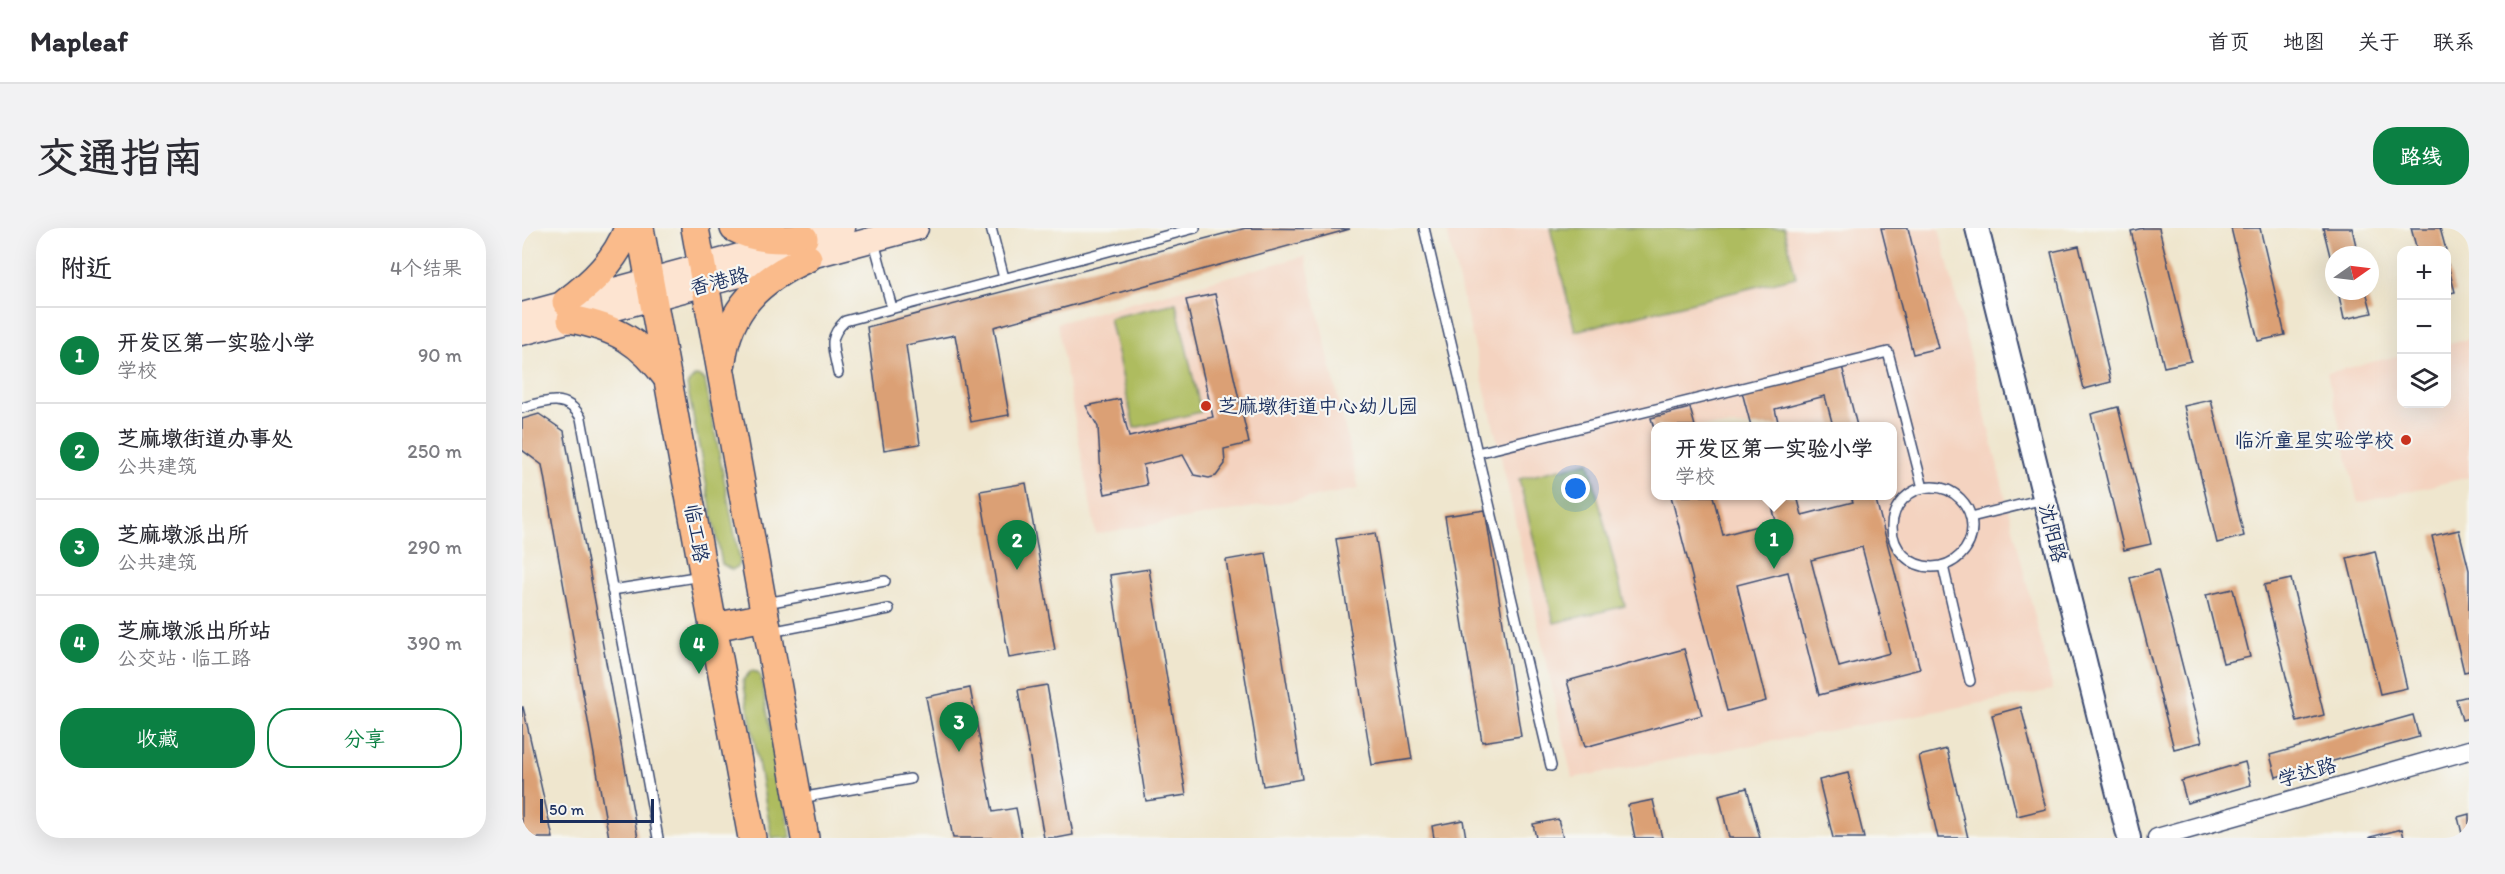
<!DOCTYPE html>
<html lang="zh">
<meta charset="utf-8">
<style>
:root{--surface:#fff;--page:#f2f2f3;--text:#2b2b33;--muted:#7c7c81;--line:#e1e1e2;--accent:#0b8043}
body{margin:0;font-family:Itim,"LXGW WenKai TC",sans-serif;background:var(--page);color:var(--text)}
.controls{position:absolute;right:18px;top:18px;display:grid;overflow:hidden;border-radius:12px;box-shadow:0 6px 24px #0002}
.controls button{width:54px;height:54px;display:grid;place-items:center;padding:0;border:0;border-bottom:2px solid var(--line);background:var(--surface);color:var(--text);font:30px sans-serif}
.compass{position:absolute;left:1803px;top:18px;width:54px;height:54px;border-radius:50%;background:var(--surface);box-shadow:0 6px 24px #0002;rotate:76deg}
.scale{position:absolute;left:18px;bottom:15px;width:114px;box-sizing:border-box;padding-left:6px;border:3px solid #1b2f5e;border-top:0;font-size:16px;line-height:21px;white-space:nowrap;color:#1b2f5e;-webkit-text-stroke:4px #f6f6f2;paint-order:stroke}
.you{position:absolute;left:1054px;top:261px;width:21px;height:21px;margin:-15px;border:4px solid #fff;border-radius:50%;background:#1a73e8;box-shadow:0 0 0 9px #1a73e833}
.badge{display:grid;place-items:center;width:39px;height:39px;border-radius:50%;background:var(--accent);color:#fff;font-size:20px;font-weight:700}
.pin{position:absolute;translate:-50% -50px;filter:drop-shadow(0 2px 3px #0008)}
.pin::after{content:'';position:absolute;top:32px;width:21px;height:18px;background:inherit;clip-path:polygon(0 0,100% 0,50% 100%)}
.popup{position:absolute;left:1129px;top:194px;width:246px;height:78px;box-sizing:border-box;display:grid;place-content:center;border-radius:12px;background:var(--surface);filter:drop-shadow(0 2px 4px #0005);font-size:20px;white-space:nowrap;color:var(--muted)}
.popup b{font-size:22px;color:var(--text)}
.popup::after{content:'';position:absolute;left:50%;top:100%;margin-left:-12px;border:12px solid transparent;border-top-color:var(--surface)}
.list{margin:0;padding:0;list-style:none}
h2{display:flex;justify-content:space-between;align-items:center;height:78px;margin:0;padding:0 24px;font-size:26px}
h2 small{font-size:20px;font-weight:400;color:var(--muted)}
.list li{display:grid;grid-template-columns:39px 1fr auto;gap:18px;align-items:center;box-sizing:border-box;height:96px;padding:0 24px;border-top:2px solid var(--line)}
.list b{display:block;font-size:22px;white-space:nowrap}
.list p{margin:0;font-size:20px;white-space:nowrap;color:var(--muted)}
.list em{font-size:20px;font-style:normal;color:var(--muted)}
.actions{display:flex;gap:12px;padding:18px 24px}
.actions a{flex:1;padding:14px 0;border:2px solid var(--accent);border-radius:24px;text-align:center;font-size:21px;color:var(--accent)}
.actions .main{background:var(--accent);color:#fff}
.icon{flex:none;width:33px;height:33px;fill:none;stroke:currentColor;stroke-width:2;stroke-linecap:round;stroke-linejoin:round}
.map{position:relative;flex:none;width:1947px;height:610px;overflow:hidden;border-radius:24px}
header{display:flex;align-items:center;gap:36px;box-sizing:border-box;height:84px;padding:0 30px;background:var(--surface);border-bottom:2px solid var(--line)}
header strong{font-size:28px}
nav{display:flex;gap:33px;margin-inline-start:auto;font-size:21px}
.intro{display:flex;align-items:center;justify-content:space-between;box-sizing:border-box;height:144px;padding:0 36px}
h1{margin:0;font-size:42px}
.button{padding:15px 27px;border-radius:24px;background:var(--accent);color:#fff;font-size:21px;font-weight:700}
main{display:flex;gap:36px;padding:0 36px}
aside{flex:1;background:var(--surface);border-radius:24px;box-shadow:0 6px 24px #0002}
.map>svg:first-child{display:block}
.built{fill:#f4d3c0;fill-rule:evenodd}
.green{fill:#aebc5f;stroke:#64765e;stroke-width:1.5}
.building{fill:#dba075;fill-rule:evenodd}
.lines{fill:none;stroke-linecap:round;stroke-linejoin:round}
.service-casing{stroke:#3b4a6f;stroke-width:12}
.minor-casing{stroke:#3b4a6f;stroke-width:21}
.tertiary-casing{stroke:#3b4a6f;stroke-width:26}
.secondary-casing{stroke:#3b4a6f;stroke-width:27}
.primary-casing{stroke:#3b4a6f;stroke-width:30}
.service{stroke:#fff;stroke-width:9}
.minor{stroke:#fff;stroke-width:18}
.tertiary{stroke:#fff;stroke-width:22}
.secondary{stroke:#fde4d1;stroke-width:24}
.primary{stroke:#fabb8b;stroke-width:27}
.poi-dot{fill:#c8321e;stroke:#f6f6f2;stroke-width:2}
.labels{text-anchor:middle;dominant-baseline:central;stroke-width:4.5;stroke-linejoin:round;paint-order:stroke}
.street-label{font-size:20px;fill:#1b2f5e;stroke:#f6f6f2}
.poi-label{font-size:20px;fill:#1b2f5e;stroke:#f6f6f2;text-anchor:start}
</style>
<header>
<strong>Mapleaf</strong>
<nav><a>首页</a><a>地图</a><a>关于</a><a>联系</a></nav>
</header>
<div class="intro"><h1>交通指南</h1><a class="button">路线</a></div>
<main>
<aside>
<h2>附近<small>4个结果</small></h2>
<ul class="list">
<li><span class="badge">1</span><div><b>开发区第一实验小学</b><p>学校</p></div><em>90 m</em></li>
<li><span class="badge">2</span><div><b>芝麻墩街道办事处</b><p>公共建筑</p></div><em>250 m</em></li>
<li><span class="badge">3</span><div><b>芝麻墩派出所</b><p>公共建筑</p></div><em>290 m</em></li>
<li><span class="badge">4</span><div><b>芝麻墩派出所站</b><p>公交站 · 临工路</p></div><em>390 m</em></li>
</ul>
<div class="actions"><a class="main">收藏</a><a>分享</a></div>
</aside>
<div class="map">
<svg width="1947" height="610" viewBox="0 0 1947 610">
<rect width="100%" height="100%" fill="#f6f6f2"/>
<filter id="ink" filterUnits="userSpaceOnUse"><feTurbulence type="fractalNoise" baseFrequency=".0167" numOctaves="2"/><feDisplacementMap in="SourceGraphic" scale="12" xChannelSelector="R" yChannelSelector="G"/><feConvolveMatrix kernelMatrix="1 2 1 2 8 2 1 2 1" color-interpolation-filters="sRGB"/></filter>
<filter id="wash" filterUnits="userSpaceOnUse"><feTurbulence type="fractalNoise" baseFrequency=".008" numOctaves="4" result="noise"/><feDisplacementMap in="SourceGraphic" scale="24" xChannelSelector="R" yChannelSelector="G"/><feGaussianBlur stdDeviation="1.35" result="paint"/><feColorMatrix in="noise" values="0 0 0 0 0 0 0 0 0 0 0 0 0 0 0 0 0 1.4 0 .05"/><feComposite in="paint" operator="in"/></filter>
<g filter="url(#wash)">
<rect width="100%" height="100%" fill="#efe6ce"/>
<g class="built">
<path d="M924,0H1417L1531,462L1050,550L977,220ZM1134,198H1370V268H1134Z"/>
<polygon points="783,28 837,261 574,306 535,95"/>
<polygon points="1947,111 1947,249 1836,275 1805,145 1879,127 1880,176 1924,176 1925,116"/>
</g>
<g class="green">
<polygon points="1028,0 1262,0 1274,49 1053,103"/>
<polygon points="654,75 679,184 612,200 587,90"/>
<polygon points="173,148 179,149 183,153 218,333 215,339 210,342 200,336 165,157"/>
<polygon points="1067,234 1103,378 1032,395 997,251"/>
<polygon points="229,443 235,444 239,449 269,610 250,610 221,452"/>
</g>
<g id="blocks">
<g class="building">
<polygon points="724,0 828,1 472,99 487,187 449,194 433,107 384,117 398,216 362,222 345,99"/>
<polygon points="1359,0 1386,0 1416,120 1391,126"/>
<polygon points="1621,0 1637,0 1669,133 1642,139 1609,3"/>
<polygon points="1709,0 1738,0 1763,107 1736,113"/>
<polygon points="1801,0 1830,0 1836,27 1812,27 1812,44"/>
<polygon points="1889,0 1918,0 1924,22 1895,22"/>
<polygon points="1557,18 1589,154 1562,161 1529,24"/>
<polygon points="1924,30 1933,64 1924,66"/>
<polygon points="1816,63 1844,63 1850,85 1822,91"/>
<polygon points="693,66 727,215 702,221 703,236 694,248 687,250 672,247 661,227 621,237 625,257 583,266 579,247 576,199 564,178 598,171 607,209 691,189 664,72"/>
<polygon points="1320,138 1335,198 1311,198 1303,168 1253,181 1257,198 1229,198 1220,164"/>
<polygon points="1689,172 1722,308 1695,315 1662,178"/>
<polygon points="1596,179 1629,316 1602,322 1569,186"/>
<polygon points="1168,180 1173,198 1134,198 1133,204 1129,190"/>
<polygon points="17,186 42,203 116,610 87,610 20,237 0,222 0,191"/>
<polygon points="504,255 533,422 487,430 458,263"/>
<path d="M1149,268H1191L1201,307L1254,293L1247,268H1275L1280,287L1331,274L1329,268H1353L1398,441L1297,467L1266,344L1215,357L1244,473L1205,483ZM1340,319L1368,425L1317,439L1289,332Z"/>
<polygon points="963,282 999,508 960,514 923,288"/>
<polygon points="1937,302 1947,342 1947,443 1942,444 1910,308"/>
<polygon points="853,305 890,531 850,537 814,311"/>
<polygon points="1853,323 1885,460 1858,466 1825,330"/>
<polygon points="744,325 780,551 741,558 704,332"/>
<polygon points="627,341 664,567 624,573 588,347"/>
<polygon points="1636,342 1680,514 1652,521 1608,350"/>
<polygon points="1769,351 1802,487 1775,494 1742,357"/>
<polygon points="1711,361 1728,429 1701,435 1684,367"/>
<polygon points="1162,421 1180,487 1063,519 1045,453"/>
<polygon points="525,457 551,607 535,610 522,610 496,462"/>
<polygon points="448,460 471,584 494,580 500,610 431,610 404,469"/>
<polygon points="1947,468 1947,490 1940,492 1934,471"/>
<polygon points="0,479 1,479 31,610 0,610"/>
<polygon points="1499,479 1524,581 1495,588 1470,487"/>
<polygon points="1891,487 1897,509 1754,549 1748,527"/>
<polygon points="1425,521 1446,610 1416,610 1397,528"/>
<polygon points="1723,534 1729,557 1665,575 1659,553"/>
<polygon points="1326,545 1342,610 1311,610 1297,552"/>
<polygon points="1225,560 1238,610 1207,610 1197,567"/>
<polygon points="1131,572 1140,610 1113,610 1106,577"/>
<polygon points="1947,586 1947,610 1941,610 1936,589"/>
<polygon points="1036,591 1041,610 1014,610 1011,596"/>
<polygon points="941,592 944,610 912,610 910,598"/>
<polygon points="1880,601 1882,610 1848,610 1848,609"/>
</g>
</g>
</g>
<g filter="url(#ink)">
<use href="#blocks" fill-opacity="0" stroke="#3b4a6f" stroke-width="1.5"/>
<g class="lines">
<defs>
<g id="service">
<polyline points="469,0 482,50"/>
<polyline points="902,0 1029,538"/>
<polyline points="352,14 370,80"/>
<path d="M316,145C312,122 304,111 323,93L673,0"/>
<path d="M0,180C23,173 45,165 59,190L136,610"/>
<polyline points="955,225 1366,124 1401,260"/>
<circle cx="1410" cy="299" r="40"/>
<polyline points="1449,289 1522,271"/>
<polyline points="1421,338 1448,453"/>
<polyline points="90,362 180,348"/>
<polyline points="244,375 363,353"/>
<polyline points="248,404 367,381"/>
<polyline points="278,570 388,551"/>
</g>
<polyline id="minor" points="1635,610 1947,522"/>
<polyline id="tertiary" points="1455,0 1607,610"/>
<g id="secondary">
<polyline points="0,87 321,0"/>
<polyline points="0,105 394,0"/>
</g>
<g id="primary">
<polyline points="118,0 230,610"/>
<polyline points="173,0 283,610"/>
<path d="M212,0C235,12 256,12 282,10"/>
<path d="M44,74C71,54 94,32 106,0"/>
<path d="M49,91C95,100 118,113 146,151"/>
<path d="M200,134C206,80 239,51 286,30"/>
<polyline points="192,399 243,389"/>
</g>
</defs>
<use href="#service" class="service-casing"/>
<use href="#minor" class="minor-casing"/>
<use href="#tertiary" class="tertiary-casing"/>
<use href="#secondary" class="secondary-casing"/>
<use href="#primary" class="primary-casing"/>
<use href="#service" class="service"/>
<use href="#minor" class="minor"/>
<use href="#tertiary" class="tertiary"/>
<use href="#secondary" class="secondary"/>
<use href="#primary" class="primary"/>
</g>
</g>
<g class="poi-dot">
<circle cx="684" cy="178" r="6"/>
<circle cx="1884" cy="212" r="6"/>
</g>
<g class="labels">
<g class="street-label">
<text transform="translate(197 53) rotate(-14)">香港路</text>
<text transform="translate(175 305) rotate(80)">临工路</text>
<text transform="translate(1531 305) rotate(76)">沈阳路</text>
<text transform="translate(1785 544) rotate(-16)">学达路</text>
</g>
<g class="poi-label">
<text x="696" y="178">芝麻墩街道中心幼儿园</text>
<text x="1872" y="212" text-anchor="end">临沂童星实验学校</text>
</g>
</g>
</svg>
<div class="controls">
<button>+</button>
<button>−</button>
<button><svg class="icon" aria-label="layers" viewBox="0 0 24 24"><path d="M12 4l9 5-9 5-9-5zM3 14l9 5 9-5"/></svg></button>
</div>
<svg class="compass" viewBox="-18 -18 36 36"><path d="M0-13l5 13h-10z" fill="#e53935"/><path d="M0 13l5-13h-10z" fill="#7c7c81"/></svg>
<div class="scale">50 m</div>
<div class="you"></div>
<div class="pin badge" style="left:1252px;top:341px">1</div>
<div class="popup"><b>开发区第一实验小学</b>学校</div>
<div class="pin badge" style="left:495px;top:342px">2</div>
<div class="pin badge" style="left:437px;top:524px">3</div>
<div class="pin badge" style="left:177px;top:446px">4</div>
</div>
</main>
